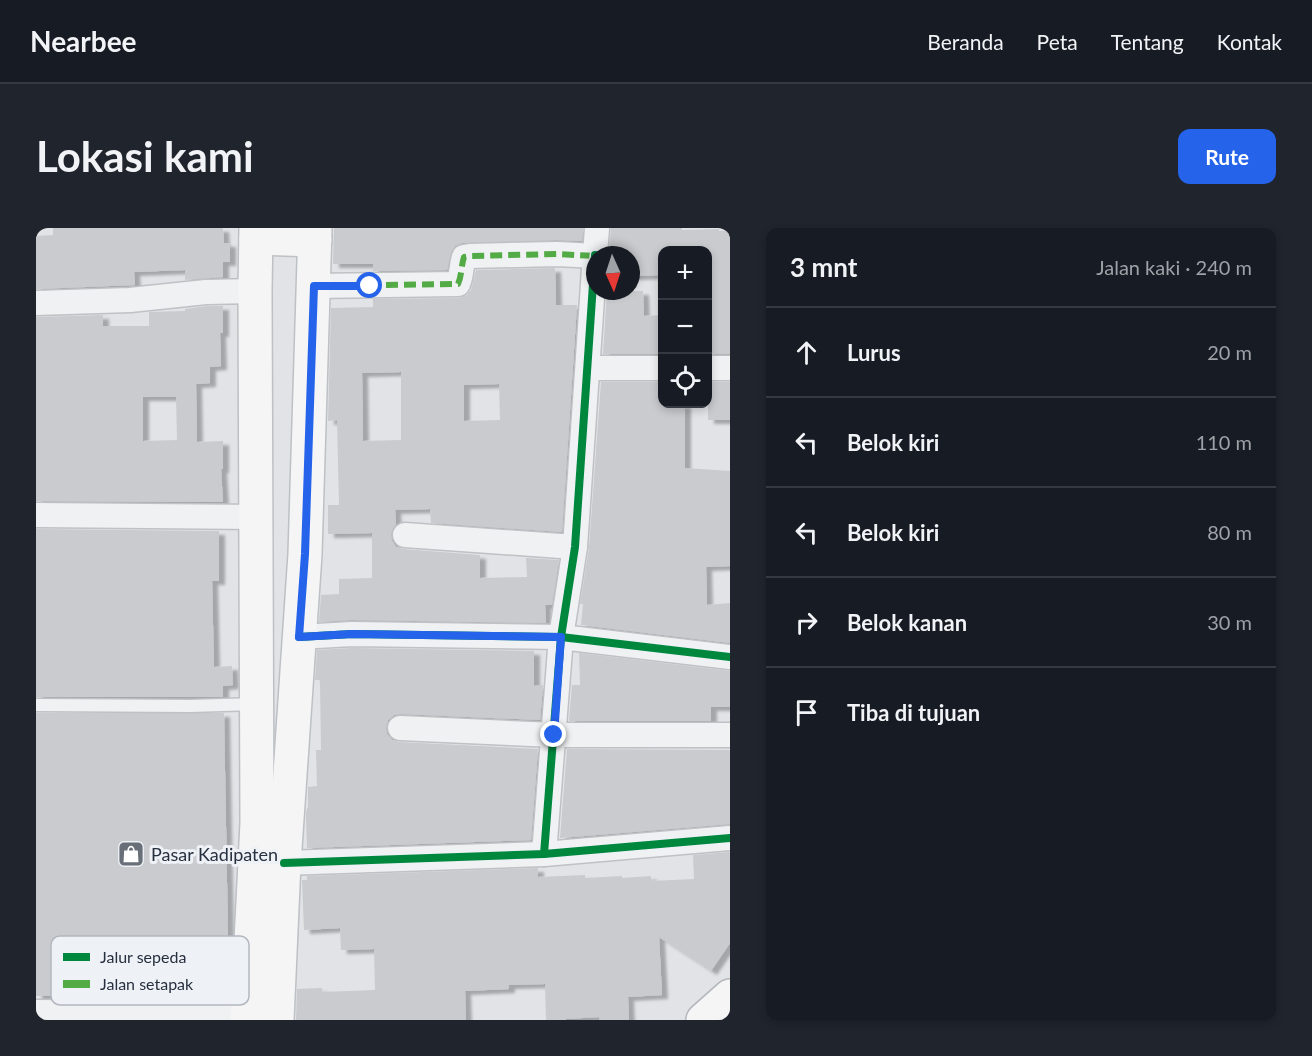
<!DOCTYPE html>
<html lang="id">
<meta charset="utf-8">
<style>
:root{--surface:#171b24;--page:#20242c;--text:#f1f3f6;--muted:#9ea1a6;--line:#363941;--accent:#2563eb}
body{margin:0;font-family:Lato,sans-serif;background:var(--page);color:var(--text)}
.controls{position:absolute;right:18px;top:18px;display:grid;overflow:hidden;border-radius:12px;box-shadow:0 3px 9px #0003}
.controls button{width:54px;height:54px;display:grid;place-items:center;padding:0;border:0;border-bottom:2px solid var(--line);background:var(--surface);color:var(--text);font:30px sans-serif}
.compass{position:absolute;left:550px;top:18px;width:54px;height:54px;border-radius:50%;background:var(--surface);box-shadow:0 3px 9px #0003;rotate:177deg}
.stop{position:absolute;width:18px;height:18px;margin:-14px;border:4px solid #2563eb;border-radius:50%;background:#fff}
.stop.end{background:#2563eb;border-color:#fff;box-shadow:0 2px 6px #0008}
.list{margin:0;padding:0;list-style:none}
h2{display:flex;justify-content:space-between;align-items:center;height:78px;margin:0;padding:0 24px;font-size:26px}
h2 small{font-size:20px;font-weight:400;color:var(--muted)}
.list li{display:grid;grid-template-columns:39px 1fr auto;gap:18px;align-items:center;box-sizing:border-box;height:90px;padding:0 24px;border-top:2px solid var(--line)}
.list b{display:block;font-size:22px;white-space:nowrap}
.list em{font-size:20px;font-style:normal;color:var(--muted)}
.icon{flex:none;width:33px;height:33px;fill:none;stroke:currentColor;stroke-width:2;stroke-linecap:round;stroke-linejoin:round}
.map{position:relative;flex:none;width:694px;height:792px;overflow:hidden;border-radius:12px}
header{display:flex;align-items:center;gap:36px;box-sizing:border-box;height:84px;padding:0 30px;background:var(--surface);border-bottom:2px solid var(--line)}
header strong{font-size:28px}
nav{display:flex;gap:33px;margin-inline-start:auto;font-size:21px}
.intro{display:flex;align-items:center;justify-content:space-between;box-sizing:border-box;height:144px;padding:0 36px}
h1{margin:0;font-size:42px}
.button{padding:15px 27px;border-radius:12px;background:var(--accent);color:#fff;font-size:21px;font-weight:700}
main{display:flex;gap:36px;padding:0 36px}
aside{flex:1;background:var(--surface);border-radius:12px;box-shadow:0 3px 9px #0003}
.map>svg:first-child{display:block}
.building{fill:#c9cbce;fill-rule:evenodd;filter:url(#shadow)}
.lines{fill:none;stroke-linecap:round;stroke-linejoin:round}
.lane-casing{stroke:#bfc1c4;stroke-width:15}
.street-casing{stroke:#bfc1c4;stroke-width:27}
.primary-casing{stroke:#bdc0c4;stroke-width:36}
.highway-casing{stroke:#b3b6bb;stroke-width:36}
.lane{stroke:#f0f1f2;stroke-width:12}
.street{stroke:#f0f1f2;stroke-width:24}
.primary{stroke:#f5f5f6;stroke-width:33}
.highway{stroke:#f5f5f6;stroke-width:33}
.quiet{stroke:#53ab46;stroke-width:6;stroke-dasharray:12 6;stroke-linecap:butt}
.cycleway-casing{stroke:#eef1f6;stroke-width:11}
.cycleway{stroke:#00873e;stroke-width:8}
.route{stroke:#2563eb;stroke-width:8}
.labels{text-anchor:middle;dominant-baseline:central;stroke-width:6;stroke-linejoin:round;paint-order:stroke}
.poi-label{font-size:18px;fill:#27303f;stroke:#eef1f6;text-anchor:start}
.key{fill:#eef1f6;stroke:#b2b7bf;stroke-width:1.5}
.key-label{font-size:16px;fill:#27303f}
</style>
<header>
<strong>Nearbee</strong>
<nav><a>Beranda</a><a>Peta</a><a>Tentang</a><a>Kontak</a></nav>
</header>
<div class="intro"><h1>Lokasi kami</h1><a class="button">Rute</a></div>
<main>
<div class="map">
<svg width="694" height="792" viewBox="0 0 694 792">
<defs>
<filter id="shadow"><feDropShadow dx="6" dy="4" stdDeviation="1.5" flood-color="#0004"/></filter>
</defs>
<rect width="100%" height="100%" fill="#e1e3e6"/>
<g class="building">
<polygon points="17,0 187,0 188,15 194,15 194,34 187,34 187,49 149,52 149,42 98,44 99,57 0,61 0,8 17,7"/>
<polygon points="298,0 547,0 546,13 521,12 426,15 419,18 415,25 411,42 337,43 337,36 297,36"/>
<polygon points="575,0 646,0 646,2 683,1 683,3 694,3 694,126 672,126 672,22 627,22 627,47 595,48 595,27 573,27"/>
<path d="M519,40L520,77H541L526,304L395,295L394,281L359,282L360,297L357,300L355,307L356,313L360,319L367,321L444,327V350L491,349L490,330L523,332L516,377H509L510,395L316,392L283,394L285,367L303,366V351L336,350V305L292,306V277H303L301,192L292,193L295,80L337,79V71L423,70L431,67L435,62L440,42ZM365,144V212L327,213L326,145ZM463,156L464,192L428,193V157Z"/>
<polygon points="571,63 607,63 608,88 627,87 627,126 567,126"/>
<path d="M171,78H187V105H184L185,138L174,139V155L160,156L161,214L187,213V241H185L187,274L0,273V89L67,87V98H113V84L149,83V81ZM107,169H140L141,212L107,213Z"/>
<polygon points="565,154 627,154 627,176 649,176 649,240 694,243 694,338 670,339 671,377 694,375 694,415 545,397 547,376 544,376 553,320"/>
<rect x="672" y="154" width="22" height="38"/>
<polygon points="0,301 183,303 183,353 176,353 178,439 196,438 197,457 187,458 187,469 0,469"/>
<polygon points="316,420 498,423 498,458 507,457 504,492 365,486 358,487 352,492 350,500 351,506 356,512 363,514 502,521 495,612 271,620 270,587 271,580 272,580 272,559 281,558 280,522 285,522 284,452 279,452 281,422"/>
<polygon points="543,425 694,443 694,479 675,479 675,493 533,493 536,457 544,457"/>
<polygon points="0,485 188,485 193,766 0,768"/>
<polygon points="531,521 694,522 694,596 524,610"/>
<polygon points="694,624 694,715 675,743 623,709 626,767 592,769 593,792 564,792 563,789 530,791 530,792 510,792 509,756 473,757 473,761 429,763 430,792 260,792 261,761 286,760 286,764 339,762 338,721 305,722 304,700 268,702 266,652 271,652 271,648 502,640 502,649 549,647 549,650 586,648 586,650 615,648 615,653 658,651 657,627"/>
</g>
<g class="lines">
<defs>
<polyline id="lane" points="0,477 154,478 220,476"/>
<g id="street">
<polyline points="559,27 561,0"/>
<path d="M278,58L422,56C426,47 425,38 428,29L434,28L521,26L559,28"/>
<polyline points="0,75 94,72 170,64 219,63"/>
<polyline points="552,140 626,140"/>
<polyline points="672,140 694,140"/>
<polyline points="0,287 220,289"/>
<polyline points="369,307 539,319"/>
<polyline points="263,409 316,406 525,409 694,429"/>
<polyline points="364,500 518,507 694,507"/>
<polyline points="508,626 525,409 539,319 559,27"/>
<polyline points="248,635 508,626 694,610"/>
<polyline points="0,784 211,786"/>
</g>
<g id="primary">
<polyline points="220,10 279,12"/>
<polyline points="211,792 221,595 219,63 220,0"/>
<polyline points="241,792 248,635 269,326 279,0"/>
</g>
<polyline id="highway" points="667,792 694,768"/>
</defs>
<use href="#lane" class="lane-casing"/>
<use href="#street" class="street-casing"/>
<use href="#primary" class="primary-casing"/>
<use href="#highway" class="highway-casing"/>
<use href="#lane" class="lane"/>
<use href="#street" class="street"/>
<use href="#primary" class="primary"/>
<use href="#highway" class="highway"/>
<path class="quiet" d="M278,58L422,56C426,47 425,38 428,29L434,28L521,26L559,28"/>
<defs>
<g id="cycleway">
<polyline points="263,409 316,406 525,409 694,429"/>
<polyline points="508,626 525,409 539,319 559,27"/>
<polyline points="248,635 508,626 694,610"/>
</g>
</defs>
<use href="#cycleway" class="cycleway-casing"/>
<use href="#cycleway" class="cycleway"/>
</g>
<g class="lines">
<polyline class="route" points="334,58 278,58 269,326 263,409 316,406 525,409 518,507"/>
</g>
<defs>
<symbol id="shop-square" viewBox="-11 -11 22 22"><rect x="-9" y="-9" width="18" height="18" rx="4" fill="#686f79" stroke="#eef1f6"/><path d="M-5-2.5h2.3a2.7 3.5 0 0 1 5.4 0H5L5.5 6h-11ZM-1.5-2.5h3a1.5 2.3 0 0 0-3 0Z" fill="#fff"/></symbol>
</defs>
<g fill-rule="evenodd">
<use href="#shop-square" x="80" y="611" width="30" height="30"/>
</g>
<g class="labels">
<g class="poi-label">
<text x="115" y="626">Pasar Kadipaten</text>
</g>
</g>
<rect x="15" y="708" width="198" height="69" rx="9" class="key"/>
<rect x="27" y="725" width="27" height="8" fill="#00873e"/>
<rect x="27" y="752" width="27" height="8" fill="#53ab46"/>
<g class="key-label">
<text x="64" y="735">Jalur sepeda</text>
<text x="64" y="762">Jalan setapak</text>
</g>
</svg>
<div class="controls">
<button>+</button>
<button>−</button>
<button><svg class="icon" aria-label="locate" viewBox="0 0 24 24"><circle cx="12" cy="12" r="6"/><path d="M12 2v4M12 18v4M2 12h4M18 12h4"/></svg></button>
</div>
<svg class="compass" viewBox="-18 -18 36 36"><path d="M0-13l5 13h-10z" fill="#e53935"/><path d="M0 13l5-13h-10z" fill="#9ea1a6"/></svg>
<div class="stop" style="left:334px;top:58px"></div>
<div class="stop end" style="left:518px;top:507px"></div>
</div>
<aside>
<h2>3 mnt<small>Jalan kaki · 240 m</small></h2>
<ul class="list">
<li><svg class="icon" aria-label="ahead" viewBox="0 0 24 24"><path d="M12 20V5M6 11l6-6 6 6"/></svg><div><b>Lurus</b></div><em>20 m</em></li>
<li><svg class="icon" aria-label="left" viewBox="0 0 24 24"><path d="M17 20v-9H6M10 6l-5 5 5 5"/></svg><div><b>Belok kiri</b></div><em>110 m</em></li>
<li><svg class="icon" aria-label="left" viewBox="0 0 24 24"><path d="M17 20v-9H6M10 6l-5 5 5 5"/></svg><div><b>Belok kiri</b></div><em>80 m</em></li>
<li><svg class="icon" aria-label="right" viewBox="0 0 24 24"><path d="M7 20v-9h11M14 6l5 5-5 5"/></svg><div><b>Belok kanan</b></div><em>30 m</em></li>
<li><svg class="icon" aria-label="arrive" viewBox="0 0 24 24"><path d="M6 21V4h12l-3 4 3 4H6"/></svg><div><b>Tiba di tujuan</b></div></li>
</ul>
</aside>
</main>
